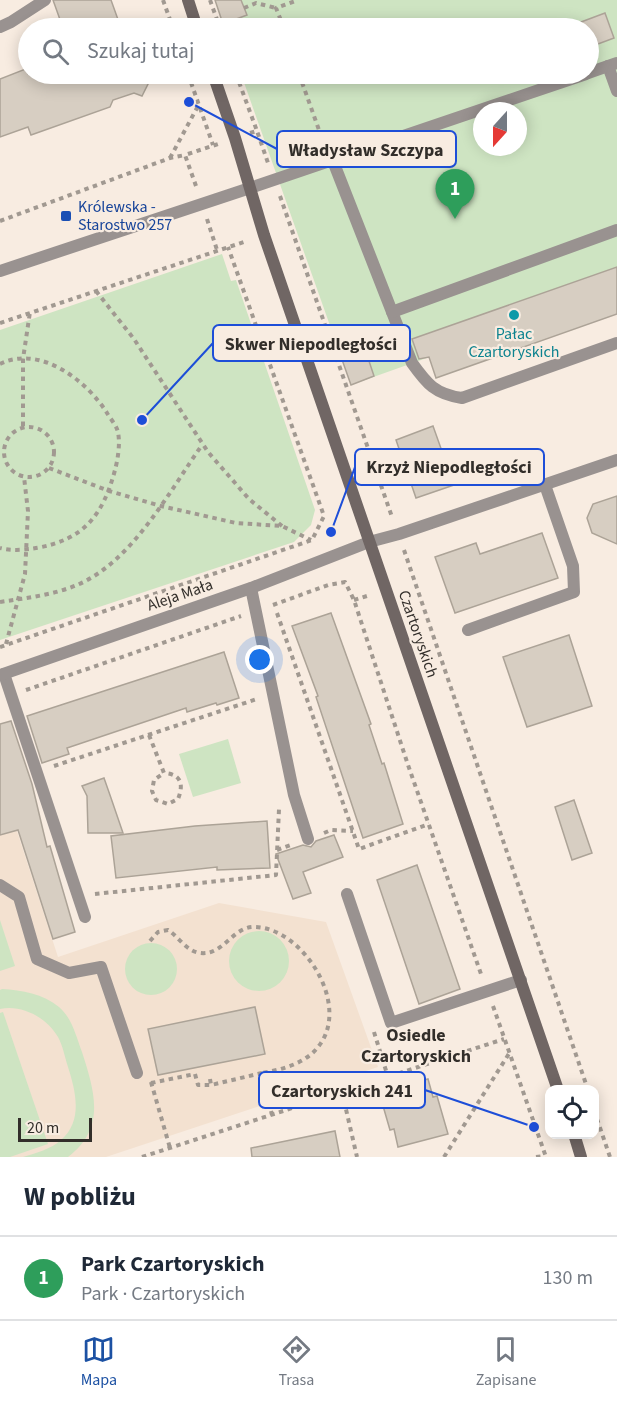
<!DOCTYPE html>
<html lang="pl">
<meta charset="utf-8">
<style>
:root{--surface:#fff;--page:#f6f6f7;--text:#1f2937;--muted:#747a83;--line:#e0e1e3;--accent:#1c51a3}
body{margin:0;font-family:"Source Sans 3",sans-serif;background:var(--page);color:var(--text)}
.controls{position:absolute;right:18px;bottom:18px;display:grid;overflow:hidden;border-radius:12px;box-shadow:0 3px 15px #0003}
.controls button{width:54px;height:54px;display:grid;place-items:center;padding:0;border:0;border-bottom:2px solid var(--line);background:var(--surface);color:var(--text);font:30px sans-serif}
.compass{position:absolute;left:473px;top:102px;width:54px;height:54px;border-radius:50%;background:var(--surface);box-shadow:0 3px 15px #0003;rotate:201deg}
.scale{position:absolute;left:18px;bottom:15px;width:74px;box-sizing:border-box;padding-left:6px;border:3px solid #322e2a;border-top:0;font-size:16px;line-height:21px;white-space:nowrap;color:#322e2a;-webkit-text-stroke:4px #f8ece1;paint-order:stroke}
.you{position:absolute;left:260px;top:660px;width:21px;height:21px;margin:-15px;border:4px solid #fff;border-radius:50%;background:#1a73e8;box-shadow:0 0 0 9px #1a73e833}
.badge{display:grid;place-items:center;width:39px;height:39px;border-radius:50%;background:var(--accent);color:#fff;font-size:20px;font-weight:700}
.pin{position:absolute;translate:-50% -50px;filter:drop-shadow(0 2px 3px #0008)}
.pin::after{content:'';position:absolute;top:32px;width:21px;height:18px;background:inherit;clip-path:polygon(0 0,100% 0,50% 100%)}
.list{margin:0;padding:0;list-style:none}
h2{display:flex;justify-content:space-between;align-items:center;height:78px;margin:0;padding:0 24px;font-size:26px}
h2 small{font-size:20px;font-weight:400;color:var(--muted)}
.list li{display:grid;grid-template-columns:39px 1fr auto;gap:18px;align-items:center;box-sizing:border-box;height:84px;padding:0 24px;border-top:2px solid var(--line)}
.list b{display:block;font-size:22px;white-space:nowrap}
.list p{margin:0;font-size:20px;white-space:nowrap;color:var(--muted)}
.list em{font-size:20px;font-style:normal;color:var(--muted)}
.icon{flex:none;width:33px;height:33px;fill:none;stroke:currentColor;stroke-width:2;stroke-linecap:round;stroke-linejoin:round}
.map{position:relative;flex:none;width:617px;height:1157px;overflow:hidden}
.search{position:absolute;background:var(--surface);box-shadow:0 3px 15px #0003;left:18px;right:18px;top:18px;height:66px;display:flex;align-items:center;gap:15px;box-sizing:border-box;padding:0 21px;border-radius:33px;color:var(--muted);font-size:22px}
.sheet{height:162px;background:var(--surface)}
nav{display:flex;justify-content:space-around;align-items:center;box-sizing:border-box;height:84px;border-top:2px solid var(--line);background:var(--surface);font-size:16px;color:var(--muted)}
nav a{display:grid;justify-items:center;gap:3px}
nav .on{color:var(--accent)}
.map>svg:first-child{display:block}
.education{fill:#f3e1d0}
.green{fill:#cee4c2;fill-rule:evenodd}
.building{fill:#d7cec2;stroke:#aca397;stroke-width:1.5}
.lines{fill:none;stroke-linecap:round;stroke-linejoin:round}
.path{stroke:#a19991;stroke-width:4;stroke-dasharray:4.5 4.5;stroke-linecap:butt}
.lane{stroke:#999290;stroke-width:12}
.street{stroke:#999290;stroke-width:12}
.secondary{stroke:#706664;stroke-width:12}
.transit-dot{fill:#1a4fb4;stroke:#f8ece1;stroke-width:2}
.culture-dot{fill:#0f9aa8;stroke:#f8ece1;stroke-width:2}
.labels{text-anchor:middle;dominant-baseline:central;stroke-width:4.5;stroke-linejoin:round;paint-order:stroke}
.transit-label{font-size:16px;fill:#164399;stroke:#f8ece1;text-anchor:start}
.culture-label{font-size:16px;fill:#0d838f;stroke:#f8ece1}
.street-label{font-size:16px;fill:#322e2a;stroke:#f8ece1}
.neighbourhood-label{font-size:18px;font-weight:bold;fill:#322e2a;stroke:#f8ece1}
.leader{fill:none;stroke:#1d4ed8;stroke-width:2}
.callout-dot{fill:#1d4ed8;stroke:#f8ece1;stroke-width:2}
.callout{fill:#f8ece1;stroke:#1d4ed8;stroke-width:2}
.callout-label{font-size:18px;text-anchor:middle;font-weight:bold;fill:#322e2a}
</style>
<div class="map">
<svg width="617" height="1157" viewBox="0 0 617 1157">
<rect width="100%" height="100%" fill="#f8ece1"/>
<polygon class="education" points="0,779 58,957 219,903 326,922 378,1067 106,1157 0,1157"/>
<g class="green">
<path d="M215,0H617V290L351,385L241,74H588V28H225ZM482,111H518V147H482Z"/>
<polygon points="222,254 231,281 236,280 315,510 311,525 294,542 0,640 0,330"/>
<polygon points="228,739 241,783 193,797 179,754"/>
<polygon points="0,920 15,966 0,971"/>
<circle cx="259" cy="961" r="30"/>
<circle cx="151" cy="969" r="26"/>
<path d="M2,989C22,990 43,994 59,1007C72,1018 76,1036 82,1052C94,1090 107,1128 68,1157H23C36,1153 51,1149 61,1140C83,1121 76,1092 68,1067C65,1058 63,1046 58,1037C47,1018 22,1004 0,1009V990Z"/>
<polygon points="3,1012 48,1144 10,1157 0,1157 0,1013"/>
</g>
<g class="building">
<polygon points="53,0 111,0 121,28 63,28"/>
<polygon points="215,0 241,0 247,15 223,24"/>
<polygon points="605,13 614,38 590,47 588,28 583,28 581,22"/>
<polygon points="28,68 28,74 137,74 150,80 142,96 134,93 113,100 110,107 31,135 28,127 0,137 0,79"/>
<polygon points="617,267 617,314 436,378 429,357 419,359 412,339"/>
<polygon points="358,328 374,376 351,385 334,337"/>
<polygon points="433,426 454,485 416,498 396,440"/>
<polygon points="617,496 617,544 592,533 587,518 593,504"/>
<polygon points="542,533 558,578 455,613 435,557 476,543 480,554"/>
<polygon points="331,613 371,724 369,725 382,764 384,763 403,824 363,838 316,697 318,696 292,626"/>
<polygon points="569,635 592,706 527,727 503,657"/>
<polygon points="224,652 239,698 217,705 216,703 187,712 186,708 67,748 69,754 42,763 27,716"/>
<polygon points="11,721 32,784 47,847 50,846 75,932 53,939 18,830 0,835 0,724"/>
<polygon points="104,778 111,798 123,833 88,833 87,796 82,786"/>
<polygon points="574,800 592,853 572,860 555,807"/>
<polygon points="267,821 270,868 217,870 217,867 116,878 111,836 195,826"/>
<polygon points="334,835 343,857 303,872 311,893 293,899 276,854 303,845 311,847 316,841"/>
<polygon points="417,865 460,989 419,1004 377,880"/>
<polygon points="255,1007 265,1054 158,1075 148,1029"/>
<polygon points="428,1079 433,1097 437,1096 448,1134 398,1147 394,1129 390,1130 379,1092"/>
<polygon points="335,1131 340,1157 252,1157 251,1148"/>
</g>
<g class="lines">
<g class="path">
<polyline points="163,0 173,28"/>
<polyline points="210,0 220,28"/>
<polyline points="244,8 256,3 276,8"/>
<polyline points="284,28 276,8 298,0"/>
<polyline points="188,74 213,145"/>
<polyline points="236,74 257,131"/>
<polyline points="299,74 324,144"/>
<polyline points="250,133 257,131 268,163"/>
<polyline points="170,158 198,106"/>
<polyline points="196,186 185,155 218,144"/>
<polyline points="280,196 392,517"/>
<polyline points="207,219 217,250"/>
<polyline points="0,221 170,158 185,155"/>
<polyline points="96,291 134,339 208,452 249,499 282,526"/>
<polyline points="0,323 247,241"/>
<path d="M0,364C40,344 87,381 107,413C110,418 115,424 117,429C121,440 118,459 115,470C103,515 84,540 36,548C25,550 12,551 0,548"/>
<polyline points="23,426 23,359 30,312"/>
<circle cx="29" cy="452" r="25"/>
<polyline points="49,468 109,491 161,506 236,523 282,526 311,540"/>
<polyline points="404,550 588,1090"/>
<polyline points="354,600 370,595"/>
<path d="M0,602C26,598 53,595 77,585C132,562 169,492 202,445"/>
<polyline points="273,605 328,585 345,582 354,600 408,765 481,974"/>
<polyline points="277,613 359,849 429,824"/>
<polyline points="6,644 25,574 28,511 24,477"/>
<polyline points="0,647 312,540 324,516 228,247"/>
<polyline points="26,690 241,616"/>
<path d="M149,735L164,773L154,780L152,791L156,800L168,804L178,799C184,784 181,774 164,773"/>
<polyline points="54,766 257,699"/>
<polyline points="324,833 331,830 353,831"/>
<polyline points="277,850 291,845"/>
<polyline points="95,894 276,875 279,809"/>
<path d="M150,941L158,932L168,930C179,937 186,951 200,953C224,956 233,925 256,927C302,929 349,1001 321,1043C308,1063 284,1069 262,1073L272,1115"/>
<polyline points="493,1006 546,1157"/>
<polyline points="374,1032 388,1077"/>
<polyline points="210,1079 211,1085 262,1073"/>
<polyline points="151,1082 170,1148"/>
<polyline points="151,1083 195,1074 198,1085 211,1085"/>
<polyline points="342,1092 357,1157"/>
<polyline points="594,1110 610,1157"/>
<polyline points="142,1157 504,1039"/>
<polyline points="444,1157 510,1052"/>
<polyline points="536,1157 545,1156"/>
</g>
<g class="lane">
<polyline points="0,27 11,22 45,0"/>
<polyline points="608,66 617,91"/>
<polyline points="588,73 617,63"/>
<path d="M333,161L412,363C427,384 435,394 462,398L617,343"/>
<polyline points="250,188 586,74"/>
<polyline points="392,312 617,230"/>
<polyline points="369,542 399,534 617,460"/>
<polyline points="251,588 294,795 308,839"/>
<polyline points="468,630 574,592 573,566 545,485"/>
<polyline points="4,674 85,917"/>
<polyline points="0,885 19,897 37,959 69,973 101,967 137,1073"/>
<polyline points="347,894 391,1023 521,980"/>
</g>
<g class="street">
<polyline points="0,271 250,188"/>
<polyline points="0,675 251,588 369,542"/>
</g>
<g class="secondary">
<polyline points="188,0 197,28"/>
<polyline points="213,74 235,138 264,235 558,1090"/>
<polyline points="574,1134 581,1157"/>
</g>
</g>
<rect class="transit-dot" x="60" y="210" width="12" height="12" rx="3"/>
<circle class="culture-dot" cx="514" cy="315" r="6"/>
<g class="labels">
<g class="transit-label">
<text x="78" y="207">Królewska -<tspan x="78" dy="18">Starostwo 257</tspan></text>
</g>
<g class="culture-label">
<text x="514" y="334">Pałac<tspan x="514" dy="18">Czartoryskich</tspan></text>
</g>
<g class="street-label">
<text transform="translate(180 595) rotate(-19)">Aleja Mała</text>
<text transform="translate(418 634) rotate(71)">Czartoryskich</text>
</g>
<g class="neighbourhood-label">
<text x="416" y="1035">Osiedle<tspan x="416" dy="21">Czartoryskich</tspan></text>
</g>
</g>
<path class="leader" d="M189 102L277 149M142 420L213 343M331 532L355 467M534 1127L425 1090"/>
<g class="callout-dot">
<circle cx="189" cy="102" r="6"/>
<circle cx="142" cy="420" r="6"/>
<circle cx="331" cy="532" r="6"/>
<circle cx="534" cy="1127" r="6"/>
</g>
<g class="callout">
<rect x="277" y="131" width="179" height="36" rx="6"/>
<rect x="213" y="325" width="197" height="36" rx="6"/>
<rect x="355" y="449" width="189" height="36" rx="6"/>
<rect x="259" y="1072" width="166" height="36" rx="6"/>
</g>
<g class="callout-label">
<text x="366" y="156">Władysław Szczypa</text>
<text x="311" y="350">Skwer Niepodległości</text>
<text x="449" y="473">Krzyż Niepodległości</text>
<text x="342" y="1097">Czartoryskich 241</text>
</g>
</svg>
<div class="controls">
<button><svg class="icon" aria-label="locate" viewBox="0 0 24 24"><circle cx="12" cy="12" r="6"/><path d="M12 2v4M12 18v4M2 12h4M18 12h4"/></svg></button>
</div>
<svg class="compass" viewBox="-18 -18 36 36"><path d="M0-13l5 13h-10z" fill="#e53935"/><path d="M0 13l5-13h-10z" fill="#747a83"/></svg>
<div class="scale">20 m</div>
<div class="you"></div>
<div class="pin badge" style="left:455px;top:219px;background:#2e9e5b">1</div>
<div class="search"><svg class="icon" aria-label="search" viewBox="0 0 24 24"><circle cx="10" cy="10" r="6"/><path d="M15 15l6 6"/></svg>Szukaj tutaj</div>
</div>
<section class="sheet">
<h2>W pobliżu<small></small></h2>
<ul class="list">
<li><span class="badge" style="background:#2e9e5b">1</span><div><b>Park Czartoryskich</b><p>Park · Czartoryskich</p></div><em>130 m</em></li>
</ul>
</section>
<nav>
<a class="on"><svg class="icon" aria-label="map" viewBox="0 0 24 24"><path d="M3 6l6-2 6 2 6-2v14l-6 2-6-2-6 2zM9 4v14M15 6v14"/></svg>Mapa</a>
<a><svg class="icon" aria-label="directions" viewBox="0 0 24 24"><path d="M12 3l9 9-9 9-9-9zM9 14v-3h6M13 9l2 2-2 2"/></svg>Trasa</a>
<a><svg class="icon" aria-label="saved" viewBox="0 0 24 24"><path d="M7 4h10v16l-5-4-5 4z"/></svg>Zapisane</a>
</nav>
